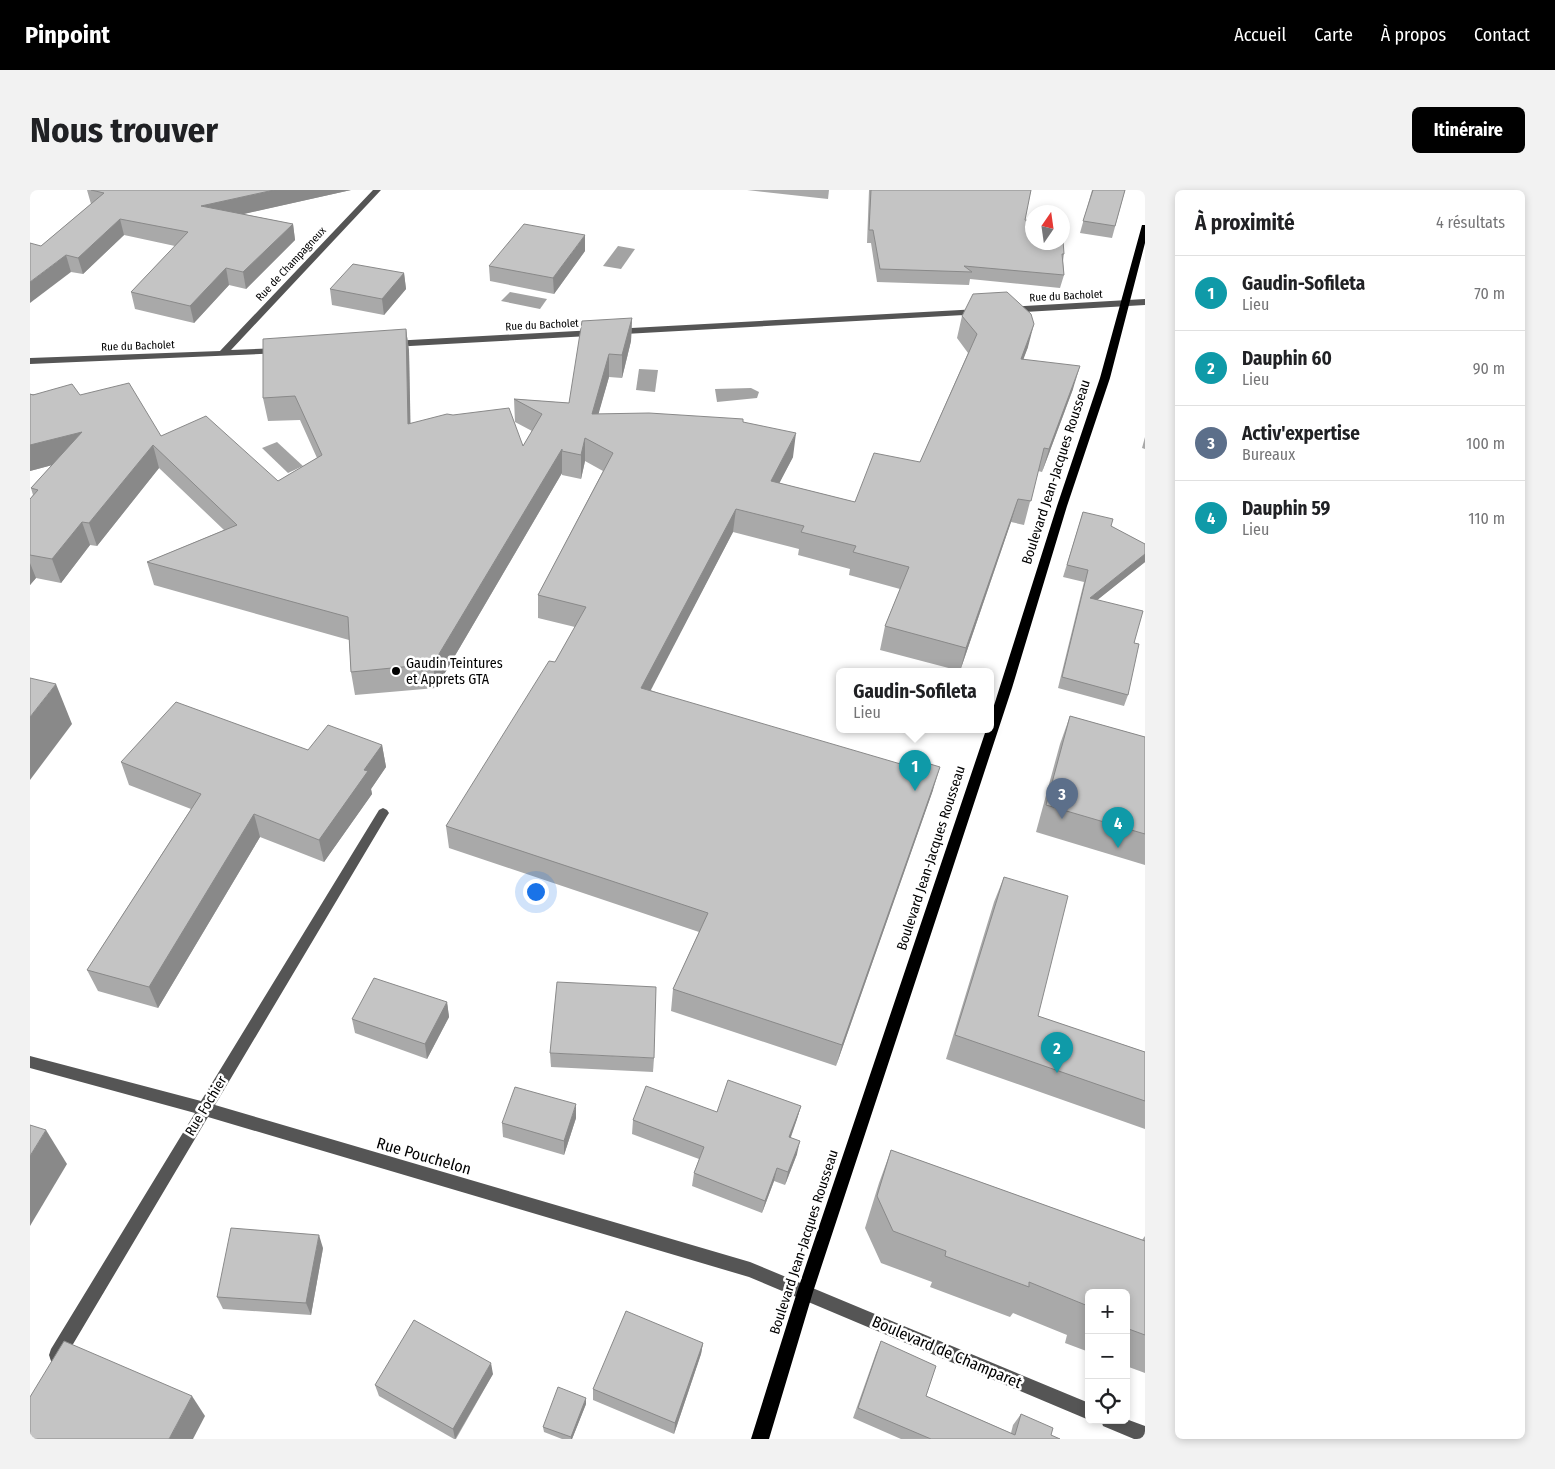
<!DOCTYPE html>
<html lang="fr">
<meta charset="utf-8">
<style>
:root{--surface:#fff;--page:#f2f2f2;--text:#202124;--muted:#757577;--line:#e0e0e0;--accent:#000}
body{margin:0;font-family:"Fira Sans Condensed",sans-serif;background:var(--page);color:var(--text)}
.controls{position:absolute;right:15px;bottom:15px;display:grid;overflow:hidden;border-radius:8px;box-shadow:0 2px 8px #0003}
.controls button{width:45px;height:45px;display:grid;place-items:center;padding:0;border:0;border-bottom:1px solid var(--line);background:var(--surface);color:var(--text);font:25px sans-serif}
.compass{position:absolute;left:995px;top:15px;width:45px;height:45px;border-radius:50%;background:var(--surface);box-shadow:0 2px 8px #0003;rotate:13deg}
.you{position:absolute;left:505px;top:701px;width:18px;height:18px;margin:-12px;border:4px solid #fff;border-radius:50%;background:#1a73e8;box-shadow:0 0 0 8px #1a73e833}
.badge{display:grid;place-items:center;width:32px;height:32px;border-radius:50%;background:var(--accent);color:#fff;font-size:16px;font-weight:700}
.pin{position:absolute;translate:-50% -41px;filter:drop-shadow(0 1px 2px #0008)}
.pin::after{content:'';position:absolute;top:26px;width:18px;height:15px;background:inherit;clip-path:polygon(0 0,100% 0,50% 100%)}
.popup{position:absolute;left:806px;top:478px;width:158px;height:65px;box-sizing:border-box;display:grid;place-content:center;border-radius:8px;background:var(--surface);filter:drop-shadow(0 1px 4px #0005);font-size:16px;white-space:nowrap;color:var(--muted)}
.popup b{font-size:19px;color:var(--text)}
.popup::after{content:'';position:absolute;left:50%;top:100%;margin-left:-10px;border:10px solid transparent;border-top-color:var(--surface)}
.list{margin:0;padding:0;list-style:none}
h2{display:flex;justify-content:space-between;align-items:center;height:65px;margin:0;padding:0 20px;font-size:21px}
h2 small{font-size:16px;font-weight:400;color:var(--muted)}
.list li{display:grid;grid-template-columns:32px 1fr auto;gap:15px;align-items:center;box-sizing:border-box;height:75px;padding:0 20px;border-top:1px solid var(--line)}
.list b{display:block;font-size:19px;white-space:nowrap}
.list p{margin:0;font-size:16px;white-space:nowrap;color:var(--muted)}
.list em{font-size:16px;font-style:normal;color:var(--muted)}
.icon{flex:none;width:28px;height:28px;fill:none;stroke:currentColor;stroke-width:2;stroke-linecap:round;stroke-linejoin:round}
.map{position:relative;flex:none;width:1115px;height:1249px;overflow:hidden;border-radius:8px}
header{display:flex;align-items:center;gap:30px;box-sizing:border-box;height:70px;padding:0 25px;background:var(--accent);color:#fff}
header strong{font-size:24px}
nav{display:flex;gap:28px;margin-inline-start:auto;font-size:18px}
.intro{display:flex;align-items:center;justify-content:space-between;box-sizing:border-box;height:120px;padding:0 30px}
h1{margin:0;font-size:35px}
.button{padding:12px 22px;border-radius:8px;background:var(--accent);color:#fff;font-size:18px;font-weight:700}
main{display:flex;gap:30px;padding:0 30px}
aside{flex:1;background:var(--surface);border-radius:8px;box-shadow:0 2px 8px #0003}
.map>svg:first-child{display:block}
.water{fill:#a3a3a3}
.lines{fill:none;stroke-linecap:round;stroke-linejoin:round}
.minor{fill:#555;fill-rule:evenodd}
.major{fill:#000;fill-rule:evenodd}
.wall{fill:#a9a9a9}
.shaded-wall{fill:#898989}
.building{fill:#c4c4c4;stroke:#898989}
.poi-dot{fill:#000;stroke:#fff;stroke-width:2}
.labels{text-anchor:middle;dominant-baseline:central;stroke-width:5;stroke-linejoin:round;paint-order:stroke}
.far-street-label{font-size:11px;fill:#000;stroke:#fff}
.street-label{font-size:14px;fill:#000;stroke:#fff}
.poi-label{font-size:14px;fill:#000;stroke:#fff;text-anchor:start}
.near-street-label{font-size:16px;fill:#000;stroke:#fff}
</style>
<header>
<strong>Pinpoint</strong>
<nav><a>Accueil</a><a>Carte</a><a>À propos</a><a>Contact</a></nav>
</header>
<div class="intro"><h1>Nous trouver</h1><a class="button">Itinéraire</a></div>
<main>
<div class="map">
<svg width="1115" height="1249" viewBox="0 0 1115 1249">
<rect width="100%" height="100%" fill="#fff"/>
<g class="water">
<polygon points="588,56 605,59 591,79 573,76"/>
<polygon points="480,102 517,109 510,119 471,111"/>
<polygon points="609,179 628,180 625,202 606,200"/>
<polygon points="721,198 729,202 727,208 687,212 685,199"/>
<polygon points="247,252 273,276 258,283 232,258"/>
</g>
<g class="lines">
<g class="minor">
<polygon points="343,0 351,0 201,160 250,158 255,161 253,163 0,174 0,168 190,161"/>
<polygon points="1115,109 1115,115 979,123 975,120 979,117"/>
<polygon points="949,119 952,120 952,124 362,157 357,154 362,151"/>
<polygon points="353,618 357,620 359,623 357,626 185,915 720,1072 1059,1213 1059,1230 719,1087 178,927 33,1171 27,1173 21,1171 19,1165 21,1159 165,923 0,878 0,866 171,911 349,620"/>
<polygon points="1096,1229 1115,1236 1115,1249 1104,1249 1073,1236 1071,1230 1096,1230"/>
</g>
<polygon class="major" points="1112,35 1115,35 1115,53 1080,188 1037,316 982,498 783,1102 739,1249 721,1249 767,1102 956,540 960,540 960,528 1027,316 1070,188"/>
</g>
<g class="wall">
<polygon points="57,0 321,0 213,24 263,34 265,50 216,99 199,95 164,133 105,119 101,102 145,56 94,45 53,84 41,82 11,56 61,14"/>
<polygon points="717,0 799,0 798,9"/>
<polygon points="839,0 1001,0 995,30 1034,64 1033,71 1034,85 1030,98 940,89 939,95 847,92 841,53 837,53"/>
<polygon points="1062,0 1095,0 1082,48 1050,43"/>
<polygon points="555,61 524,104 460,91 459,76"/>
<polygon points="374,83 376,99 354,125 302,115 300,99"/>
<polygon points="932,126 998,157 993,169 1043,199 1012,282 1008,281 994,335 981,332 930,481 850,460 855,436 870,399 819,385 820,379 768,365 769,359 703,342 620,500 903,600 806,876 641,821 643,799 669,742 419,658 416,636 525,472 545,437 508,428 508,405 573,281 555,271 551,289 532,285 532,283 406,498 325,505 321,482 319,450 124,395 117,372 194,340 129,278 67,356 60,355 31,393 6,388 0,395 0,309 3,305 1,298 22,275 0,281 0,204 50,205 131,246 248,291 287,268 270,230 238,231 233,208 376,139 379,161 380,233 493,256 502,241 485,232 484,209 539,213 602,128 601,151 592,188 579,187 568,224 713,232 763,267 749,293 825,312 890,272 938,163 927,148"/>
<polygon points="1115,247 1115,259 1112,258"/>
<polygon points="1053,322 1115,354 1115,372 1067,410 1104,453 1098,505 1094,516 1028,498 1054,392 1033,387"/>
<polygon points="1040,526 1115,547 1115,675 1006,642 1030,554"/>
<polygon points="352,555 356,577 341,599 342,604 294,672 230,647 128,818 68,801 57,780 161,619 99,595 91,572"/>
<polygon points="974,687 1008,826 1115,862 1115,939 916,869 964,712"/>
<polygon points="417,812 419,827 397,869 325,843 322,829"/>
<polygon points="520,863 624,868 623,882 521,877"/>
<polygon points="771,916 767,929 761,947 767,964 755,995 744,991 732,1023 662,996 664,983 669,969 602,944 603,930 687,922"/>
<polygon points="546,928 534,965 473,947 472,933"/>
<polygon points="861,960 1112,1050 1115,1046 1115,1183 1096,1176 1096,1103 1059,1103 1059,1162 1035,1153 1037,1145 983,1123 980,1127 900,1097 902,1092 851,1073 835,1038 849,993"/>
<polygon points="293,1058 281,1125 193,1119 187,1107"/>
<polygon points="851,1151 896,1206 981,1243 983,1235 991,1224 1021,1245 1030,1249 871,1249 823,1228 846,1163"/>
<polygon points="673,1153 671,1164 644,1244 563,1210 563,1199"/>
<polygon points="463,1184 426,1249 424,1249 349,1206 345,1195"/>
<polygon points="556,1214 542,1249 532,1249 514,1242 513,1237"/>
</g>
<g class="shaded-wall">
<polygon points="244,0 321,0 174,33 171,16"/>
<polygon points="90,29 94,45 53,84 48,68"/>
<polygon points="263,34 265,50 216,99 213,82"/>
<polygon points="555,45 555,61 524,104 523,88"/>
<polygon points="36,65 41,82 0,113 0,92"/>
<polygon points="196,78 199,95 164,133 160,116"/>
<polygon points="374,83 376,99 354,125 352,109"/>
<polygon points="602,128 601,151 592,188 592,165"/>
<polygon points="1004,134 998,157 985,192 991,169"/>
<polygon points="376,139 379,161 381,257 378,234"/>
<polygon points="579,164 579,187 562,247 562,224"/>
<polygon points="1050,176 1043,199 1012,282 1019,259"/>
<polygon points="52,242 60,265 0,281 0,255"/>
<polygon points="766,243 763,267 738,315 741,291"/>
<polygon points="555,248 555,271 551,289 551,265"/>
<polygon points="123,255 129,278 67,356 59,333"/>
<polygon points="532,259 532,283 406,498 403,474"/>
<polygon points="988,309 981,332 930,481 936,458"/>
<polygon points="706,319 703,342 610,521 611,498"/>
<polygon points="52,332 60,355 31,393 22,369"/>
<polygon points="1115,364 1115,372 1056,419 1060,408"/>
<polygon points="0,373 6,388 0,395"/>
<polygon points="26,494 42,534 0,590 0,527"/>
<polygon points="352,555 356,577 341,599 342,604 294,672 289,650 334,580"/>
<polygon points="910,577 903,600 806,876 812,855"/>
<polygon points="224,624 230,647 128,818 119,797"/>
<polygon points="417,812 419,827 397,869 395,854"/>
<polygon points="546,914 546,928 534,965 534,951"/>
<polygon points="771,916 767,929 756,960 759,947"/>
<polygon points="16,940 37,974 0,1036 0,966"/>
<polygon points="770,951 767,964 755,995 758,982"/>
<polygon points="747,978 744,991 732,1023 735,1011"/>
<polygon points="289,1045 293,1058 281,1125 276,1113"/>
<polygon points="673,1153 671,1164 644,1244 645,1233"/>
<polygon points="461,1173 463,1184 425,1249 423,1239"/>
<polygon points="162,1206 175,1226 163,1249 139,1249"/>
<polygon points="556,1208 556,1214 542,1249 541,1249 541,1247"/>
</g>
<g class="building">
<polygon points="61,0 244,0 171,16 263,34 213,82 196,78 160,116 101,102 158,42 90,29 48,68 36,65 0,92 0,53 11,56 74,3"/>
<polygon points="841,0 1001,0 995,30 1002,31 1002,52 1032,52 1032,36 1034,64 1032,64 1034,85 934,76 942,82 850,79 843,40 839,40"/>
<polygon points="1063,0 1095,0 1085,36 1053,31"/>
<polygon points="494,34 555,45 523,88 459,76"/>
<polygon points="323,74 374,83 352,109 300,99"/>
<polygon points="977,102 1001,124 1004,134 991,169 1050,176 1019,259 1014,258 1001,311 988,309 936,458 855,436 879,377 823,362 826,356 771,342 774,336 706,319 611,498 874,575 877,567 910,577 812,855 643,799 678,723 416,636 519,471 525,472 556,417 508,405 583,263 555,248 551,265 532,261 532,259 403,474 321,482 318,427 117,372 207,335 123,255 59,333 52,332 22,369 0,365 0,309 8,300 1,298 52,242 0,255 0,204 3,205 42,194 50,205 99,193 131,246 176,226 248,291 292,265 265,206 233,208 233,149 376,139 378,234 417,224 423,225 479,218 493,256 512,224 484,209 539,213 552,131 602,128 592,165 579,164 562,224 619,223 713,229 713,232 766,243 741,291 825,312 844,263 890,272 947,144 932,126 943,104"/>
<polygon points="1053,322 1083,329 1081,336 1115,354 1115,364 1060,408 1113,421 1104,453 1109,454 1098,505 1032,487 1058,380 1037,375"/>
<polygon points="0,488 26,494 0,527"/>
<polygon points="146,512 278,560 298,535 352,555 334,580 338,581 289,650 224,624 119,797 57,780 171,604 91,572"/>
<polygon points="1040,526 1115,547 1115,644 1016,615"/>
<polygon points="974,687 1038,706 1008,826 1115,862 1115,911 925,845"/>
<polygon points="344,788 417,812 395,854 322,829"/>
<polygon points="527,792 626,797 624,868 520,863"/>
<polygon points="698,890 771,916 759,947 770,951 758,982 747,978 735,1011 664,983 674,957 603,930 616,896 687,922"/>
<polygon points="485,897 546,914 534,951 472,933"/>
<polygon points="0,935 16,940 0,966"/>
<polygon points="861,960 1115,1051 1115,1145 1096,1138 1096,1103 1059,1103 1059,1124 1056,1124 1058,1116 999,1092 999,1097 915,1066 916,1061 863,1041 847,1006"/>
<polygon points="201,1038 289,1045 276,1113 187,1107"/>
<polygon points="596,1121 673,1153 645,1233 563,1199"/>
<polygon points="384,1130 461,1173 423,1239 345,1195"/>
<polygon points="34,1151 162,1206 139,1249 0,1249 0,1207"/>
<polygon points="851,1151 906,1176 896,1206 985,1245 991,1224 1023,1238 1021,1245 1030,1249 901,1249 828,1218"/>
<polygon points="528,1197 556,1208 541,1247 513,1237"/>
</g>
<circle class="poi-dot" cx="366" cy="481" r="5"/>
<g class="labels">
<g class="far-street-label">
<text transform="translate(261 74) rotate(-47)">Rue de Champagneux</text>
<text transform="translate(1036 106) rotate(-3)">Rue du Bacholet</text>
<text transform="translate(512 135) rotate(-3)">Rue du Bacholet</text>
<text transform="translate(108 156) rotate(-2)">Rue du Bacholet</text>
</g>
<g class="street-label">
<text transform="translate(1026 282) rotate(-72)">Boulevard Jean-Jacques Rousseau</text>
<text transform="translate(901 668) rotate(-72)">Boulevard Jean-Jacques Rousseau</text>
<text transform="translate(176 916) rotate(-59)">Rue Fochier</text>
<text transform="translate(774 1052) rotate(-72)">Boulevard Jean-Jacques Rousseau</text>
</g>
<g class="poi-label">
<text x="376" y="473">Gaudin Teintures<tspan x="376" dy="16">et Apprets GTA</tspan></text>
</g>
<g class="near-street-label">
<text transform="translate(394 966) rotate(16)">Rue Pouchelon</text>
<text transform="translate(917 1162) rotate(23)">Boulevard de Champaret</text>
</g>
</g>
</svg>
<div class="controls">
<button>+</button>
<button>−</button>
<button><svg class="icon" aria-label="locate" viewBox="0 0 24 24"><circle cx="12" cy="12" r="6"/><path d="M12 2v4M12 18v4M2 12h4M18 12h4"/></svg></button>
</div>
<svg class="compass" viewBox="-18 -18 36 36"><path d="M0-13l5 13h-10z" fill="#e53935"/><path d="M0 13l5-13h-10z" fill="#757577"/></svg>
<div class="you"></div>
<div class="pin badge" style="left:885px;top:601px;background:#0f9aa8">1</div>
<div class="popup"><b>Gaudin-Sofileta</b>Lieu</div>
<div class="pin badge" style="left:1027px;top:883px;background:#0f9aa8">2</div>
<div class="pin badge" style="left:1032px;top:629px;background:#5c6f8a">3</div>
<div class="pin badge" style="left:1088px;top:658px;background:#0f9aa8">4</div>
</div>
<aside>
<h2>À proximité<small>4 résultats</small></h2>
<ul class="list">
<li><span class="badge" style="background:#0f9aa8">1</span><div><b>Gaudin-Sofileta</b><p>Lieu</p></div><em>70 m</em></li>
<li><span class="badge" style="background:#0f9aa8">2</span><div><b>Dauphin 60</b><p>Lieu</p></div><em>90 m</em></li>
<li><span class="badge" style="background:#5c6f8a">3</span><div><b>Activ'expertise</b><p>Bureaux</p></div><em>100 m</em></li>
<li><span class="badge" style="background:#0f9aa8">4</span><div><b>Dauphin 59</b><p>Lieu</p></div><em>110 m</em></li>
</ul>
</aside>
</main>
